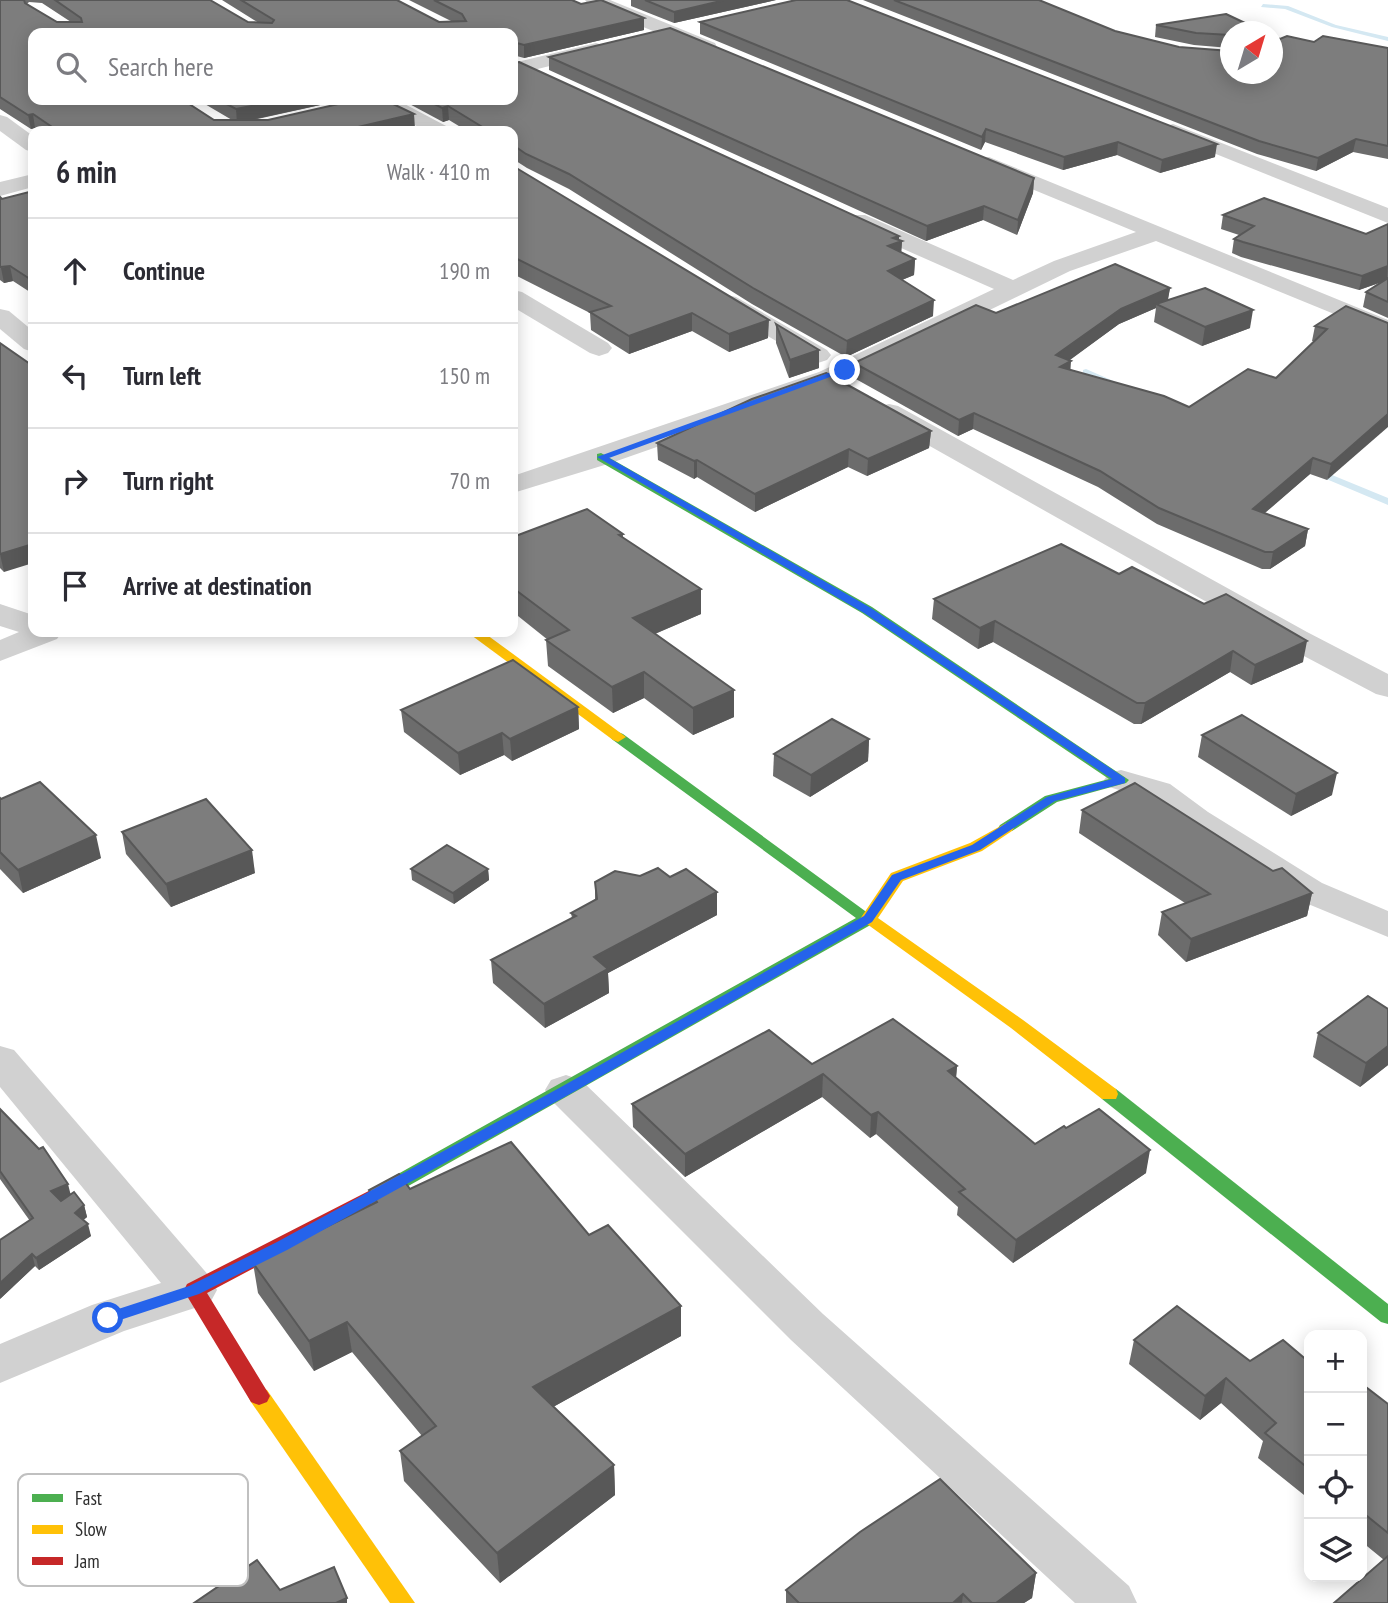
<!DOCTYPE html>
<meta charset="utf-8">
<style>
:root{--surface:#fff;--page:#f2f2f3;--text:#2b2b33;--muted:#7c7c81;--line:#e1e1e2}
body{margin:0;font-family:"PT Sans Narrow",sans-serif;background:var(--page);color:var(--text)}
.controls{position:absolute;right:21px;bottom:21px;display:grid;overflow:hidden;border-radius:14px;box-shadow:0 4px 18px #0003}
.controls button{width:63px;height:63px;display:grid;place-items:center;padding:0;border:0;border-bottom:2px solid var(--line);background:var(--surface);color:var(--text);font:35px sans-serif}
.compass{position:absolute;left:1220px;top:21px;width:63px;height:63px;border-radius:50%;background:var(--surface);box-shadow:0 4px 18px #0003;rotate:38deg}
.stop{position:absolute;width:21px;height:21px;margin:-16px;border:5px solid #2563eb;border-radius:50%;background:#fff}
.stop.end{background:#2563eb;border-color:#fff;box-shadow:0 2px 7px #0008}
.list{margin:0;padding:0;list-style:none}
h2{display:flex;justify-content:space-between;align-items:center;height:91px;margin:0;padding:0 28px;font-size:30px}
h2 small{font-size:23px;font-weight:400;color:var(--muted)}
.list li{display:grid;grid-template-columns:46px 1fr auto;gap:21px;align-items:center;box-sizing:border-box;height:105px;padding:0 28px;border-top:2px solid var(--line)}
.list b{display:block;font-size:26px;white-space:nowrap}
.list em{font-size:23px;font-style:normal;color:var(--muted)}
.icon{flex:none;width:38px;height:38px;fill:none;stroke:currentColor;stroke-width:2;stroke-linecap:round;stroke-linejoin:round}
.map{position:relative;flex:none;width:1388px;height:1603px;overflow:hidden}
.search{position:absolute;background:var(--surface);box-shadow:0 4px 18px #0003;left:28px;top:28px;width:490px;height:77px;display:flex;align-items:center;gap:18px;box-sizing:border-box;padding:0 24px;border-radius:14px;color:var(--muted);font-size:26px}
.panel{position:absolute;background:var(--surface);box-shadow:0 4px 18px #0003;left:28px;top:126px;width:490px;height:511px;border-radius:14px}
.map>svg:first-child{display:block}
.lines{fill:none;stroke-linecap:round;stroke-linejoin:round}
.stream{fill:#d4e8f2;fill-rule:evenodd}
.street{fill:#d1d1d1;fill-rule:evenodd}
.fast{fill:#4caf50;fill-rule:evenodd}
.slow{fill:#ffc107;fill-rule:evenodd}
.jam{fill:#c62828;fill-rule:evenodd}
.wall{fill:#6c6c6c;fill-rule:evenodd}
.shaded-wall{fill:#585858}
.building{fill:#7d7d7d;stroke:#585858;stroke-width:2}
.route{fill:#2563eb}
.key{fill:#fff;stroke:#c0c0c0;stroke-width:2}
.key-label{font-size:19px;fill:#2c2c2c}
</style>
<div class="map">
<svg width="1388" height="1603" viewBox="0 0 1388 1603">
<rect width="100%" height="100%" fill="#fff"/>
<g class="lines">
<g class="stream">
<polygon points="1263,4 1288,6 1336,25 1388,37 1388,41 1332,27 1285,9 1261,7"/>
<polygon points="1086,369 1118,383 1120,385 1118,387 1112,387 1083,374 1083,370"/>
<polygon points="1315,468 1388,498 1388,505 1312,473 1310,471"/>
</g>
<g class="street">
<polygon points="585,0 610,0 715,43 717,47 715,51 701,51 588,4"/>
<polygon points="596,43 603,45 605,49 603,53 513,75 513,63"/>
<polygon points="372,100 397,100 448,127 451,131 426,131 375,104"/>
<polygon points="0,115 7,117 33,136 33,152 26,150 0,131"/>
<polygon points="1173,124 1388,208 1388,223 1166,134 1163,130 1166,126"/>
<polygon points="989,157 1388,320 1388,336 1156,241 1070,271 837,384 611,463 513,493 513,476 819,372 994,289 849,225 846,220 849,215 865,215 1013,280 1054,261 1136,232 981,168 978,163 981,158"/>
<polygon points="33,174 33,187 0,196 0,182"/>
<polygon points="513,290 522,292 608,343 612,348 608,353 599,356 590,353 513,307"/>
<polygon points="727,295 736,297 827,350 831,355 827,360 818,363 809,360 718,307 715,302 718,297"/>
<polygon points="0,309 9,311 33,331 33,352 24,349 0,329"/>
<polygon points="889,404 898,406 1307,632 1388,674 1388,697 1376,694 1285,646 880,418 876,412 880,406"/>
<polygon points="0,604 33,615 33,632 62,632 57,639 0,661 0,640 19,632 0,626"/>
<polygon points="1121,770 1170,784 1208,812 1322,883 1388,911 1388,937 1296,899 1182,828 1146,798 1109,787 1104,780 1109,773"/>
<polygon points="0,1046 14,1050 210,1277 217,1290 210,1303 124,1331 0,1383 0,1344 92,1305 161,1283 0,1087"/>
<polygon points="566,1075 581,1080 823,1314 1129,1586 1137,1603 1075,1603 791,1340 551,1100 545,1090 551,1080"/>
</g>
<g class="fast">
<polygon points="601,453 872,607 1129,780 1126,783 1057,802 1012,831 1000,831 998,828 1000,825 1045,796 1109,779 862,613 597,460 597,454"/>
<polygon points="618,732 623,734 876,919 874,923 403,1189 396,1191 389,1189 386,1184 389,1179 856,918 613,740 610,737"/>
<polygon points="1109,1087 1116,1089 1388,1304 1388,1324 1381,1322 1102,1099 1100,1094 1102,1089"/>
</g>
<g class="slow">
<polygon points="467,632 483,632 626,737 618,742 613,740"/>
<polygon points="1006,823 1012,825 1014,828 1012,831 982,851 903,881 878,918 1023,1020 1116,1089 1118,1094 1116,1099 1102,1099 1011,1028 860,919 891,873 970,843"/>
<polygon points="259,1387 267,1390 415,1603 390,1603 251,1402 248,1396 251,1390"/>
</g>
<polygon class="jam" points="396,1177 403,1179 406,1184 403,1189 207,1293 270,1396 267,1402 259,1405 251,1402 187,1296 184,1290 187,1284"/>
</g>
<g class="wall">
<path d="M0,0H210L248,22L259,23L222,0H397L439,22H453L409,0H572L581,4L644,18V30L524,58L513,55V33H33L214,120H232L198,100H343L253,120L415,128L402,131H40L35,128L31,129L0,109ZM29,2L42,3L71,22H57L27,4Z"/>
<polygon points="631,0 776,0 674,23 631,6"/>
<polygon points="863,0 1039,0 1115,31 1230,74 1280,39 1388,48 1388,159 1353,152 1316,171 1257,154"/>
<polygon points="700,22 1215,157 1160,173 1117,155 1063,170 985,142 981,150 700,34"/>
<polygon points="1156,25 1230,32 1230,48 1194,45 1155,37"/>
<polygon points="549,57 1034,178 1033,193 1017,235 983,220 926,241 549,70"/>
<polygon points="402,100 513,100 899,240 902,241 901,253 915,259 914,275 902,280 933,316 846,357 752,304 569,189 527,168 513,159 513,131 467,131 449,120 443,122"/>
<polygon points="513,166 768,338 729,352 692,331 629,354 591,330 590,313 513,274"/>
<polygon points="33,191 33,294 13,281 4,283 0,280 0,197 2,199"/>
<polygon points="1223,215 1366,234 1388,224 1388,318 1363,307 1366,292 1382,282 1359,290 1241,257 1232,253 1234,239 1239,235 1221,229"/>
<polygon points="1170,288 1168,300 1250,328 1202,346 1154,322 1156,308 1119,324 1069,360 1070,370 1189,407 1276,378 1314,341 1312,341 1315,326 1388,323 1327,480 1310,474 1264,513 1308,529 1305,546 1270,569 1262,569 1157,524 1098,487 973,429 958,436 854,378 854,363 996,313"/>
<polygon points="776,324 819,350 819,368 789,378 776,343"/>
<polygon points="0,343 4,572 0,568"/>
<polygon points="931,431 929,448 867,476 848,467 755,512 697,477 694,479 658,460 657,443"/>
<polygon points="623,534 623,538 701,589 701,614 655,634 734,717 693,735 644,698 613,713 548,666 546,640 548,640 513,612 513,537"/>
<polygon points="1119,574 1303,662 1251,685 1230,672 1141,724 1134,724 993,642 978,649 932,619 934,599"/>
<polygon points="578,707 579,729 512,761 504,755 460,775 404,732 401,710"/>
<polygon points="1202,735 1332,795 1291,816 1198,757"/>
<polygon points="869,739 868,761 810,797 773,776 774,754"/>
<polygon points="0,798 101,858 23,893 0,869"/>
<polygon points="1082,810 1273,871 1312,893 1307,916 1186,962 1158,935 1162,912 1185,903 1079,833"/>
<polygon points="122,832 255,873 171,907 126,854"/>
<polygon points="411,869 488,869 489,880 454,904 412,880"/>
<polygon points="595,882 717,915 608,973 609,993 545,1028 493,983 491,960 572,918 571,913 595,900"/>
<polygon points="1388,1009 1388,1065 1360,1087 1313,1057 1318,1033"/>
<polygon points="812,1064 957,1066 956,1078 1035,1144 1146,1173 1013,1263 957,1215 958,1207 876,1134 870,1138 822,1097 685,1177 633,1127 632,1104"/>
<polygon points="0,1109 71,1194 84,1205 87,1217 83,1220 91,1236 39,1270 35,1266 0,1299 30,1221 0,1179"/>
<polygon points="410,1189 589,1235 681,1336 553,1407 614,1465 615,1495 500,1583 404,1481 400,1451 422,1436 352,1352 314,1371 258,1293 253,1263 371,1205 369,1190"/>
<polygon points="1134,1340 1250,1361 1309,1362 1309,1499 1258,1458 1263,1441 1221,1403 1200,1420 1129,1364"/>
<polygon points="1362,1384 1388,1404 1388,1603 1384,1560 1362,1542"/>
<polygon points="1036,1573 1032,1598 1024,1603 786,1603 786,1590"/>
</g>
<g class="shaded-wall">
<polygon points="725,0 776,0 674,23 674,12"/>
<polygon points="644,18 644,30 524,58 524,45"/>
<polygon points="280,100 343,100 237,123 236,109"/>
<polygon points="448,106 449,120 443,122 442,108"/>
<polygon points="33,114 35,128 31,129 28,115"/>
<polygon points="414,114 415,128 402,131 354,131 354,128"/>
<polygon points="986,129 985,142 981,150 982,137"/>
<polygon points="1356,139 1353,152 1316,171 1318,158"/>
<polygon points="1118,142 1117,155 1063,170 1064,157"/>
<polygon points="1217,144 1215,157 1160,173 1162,160"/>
<polygon points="1034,178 1033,193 1017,235 1018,220"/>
<polygon points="984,206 983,220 926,241 927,226"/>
<polygon points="899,236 899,242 902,241 901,256 888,246 893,238"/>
<polygon points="915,259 914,275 887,286 888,271"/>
<polygon points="10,266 13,281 4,283 1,268"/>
<polygon points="1388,266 1387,280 1359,290 1362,276"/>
<polygon points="1170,288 1167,303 1156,304 1156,308 1119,324 1055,371 1056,355 1121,309"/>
<polygon points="934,300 933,316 846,357 847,341"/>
<polygon points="1253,310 1250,328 1202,346 1205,327"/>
<polygon points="692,313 692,331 629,354 629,336"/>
<polygon points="769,320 768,338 729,352 729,334"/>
<polygon points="819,350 819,368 789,378 790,360"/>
<polygon points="1071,361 1070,376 1060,367"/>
<polygon points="974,413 973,429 958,436 959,420"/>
<polygon points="1388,414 1388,427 1327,480 1331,464"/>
<polygon points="931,431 929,448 867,476 868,459"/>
<polygon points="849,449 848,467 755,512 755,494"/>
<polygon points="1313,458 1310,474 1250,526 1253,509"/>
<polygon points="697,460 697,477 694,479 694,461"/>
<polygon points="1308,529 1305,546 1270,569 1273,552"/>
<polygon points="33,544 33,563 4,572 0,554"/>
<polygon points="701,589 701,614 633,643 633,618"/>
<polygon points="995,621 993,642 978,649 980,628"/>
<polygon points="1307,641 1303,662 1251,685 1255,665"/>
<polygon points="1233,651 1230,672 1141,724 1145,703"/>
<polygon points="644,672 644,698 613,713 612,687"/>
<polygon points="734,690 734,717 693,735 693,708"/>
<polygon points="578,707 579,729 512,761 510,739"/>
<polygon points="502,733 504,755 460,775 458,753"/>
<polygon points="869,739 868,761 810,797 811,775"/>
<polygon points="1337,773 1332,795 1291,816 1296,794"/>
<polygon points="96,835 101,858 23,893 18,870"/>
<polygon points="252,850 255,873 171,907 166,884"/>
<polygon points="488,869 489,880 454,904 453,893"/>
<polygon points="717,892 717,915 608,973 609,993 545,1028 544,1004 594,957"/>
<polygon points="1312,893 1307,916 1186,962 1191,939"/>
<polygon points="1388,1046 1388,1065 1360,1087 1366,1063"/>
<polygon points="957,1066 955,1089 948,1071"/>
<polygon points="823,1074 822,1097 685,1177 685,1154"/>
<polygon points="878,1112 876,1134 870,1138 871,1115"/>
<polygon points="1150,1150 1146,1173 1013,1263 1016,1240"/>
<polygon points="68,1184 71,1196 54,1203 51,1191"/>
<polygon points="84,1205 87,1217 78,1225 75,1213"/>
<polygon points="88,1224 91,1236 39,1270 36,1258"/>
<polygon points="32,1254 35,1266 0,1299 0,1283"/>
<polygon points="681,1306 681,1336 535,1417 533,1387"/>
<polygon points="347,1322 352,1352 314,1371 309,1341"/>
<polygon points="1226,1378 1221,1403 1200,1420 1205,1396"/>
<polygon points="614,1465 615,1495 500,1583 497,1553"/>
<polygon points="1036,1573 1032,1598 1024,1603 996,1603"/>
<polygon points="963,1594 962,1603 953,1603"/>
<polygon points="347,1598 347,1603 336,1603"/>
</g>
<g class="building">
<polygon points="0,0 24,0 25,3 57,22 82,22 81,18 55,0 210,0 248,22 272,23 274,20 241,0 397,0 439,22 466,21 462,14 434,0 572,0 581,4 601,0 644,18 524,45 513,42 513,33 33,33 33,100 183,100 214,120 268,120 356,100 385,100 414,114 354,128 359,131 58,131 33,114 28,115 0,97"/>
<polygon points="645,0 725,0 674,12"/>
<polygon points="796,0 847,0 1217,144 1162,160 1118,142 1064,157 986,129 982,137 700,22"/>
<polygon points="894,0 1039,0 1115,31 1179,47 1230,51 1230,74 1272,74 1272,36 1280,39 1287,36 1314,42 1323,36 1388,48 1388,146 1356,139 1318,158 1259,141"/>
<polygon points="1226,14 1264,32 1230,32 1230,35 1196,33 1156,25"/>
<polygon points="670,28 1034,178 1018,220 984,206 927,226 549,57"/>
<polygon points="519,62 899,236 893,238 902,241 888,246 915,259 888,271 934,300 847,341 753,288 569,174 526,154 513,145 513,131 489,131 448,106 442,108 427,100 513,100 513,63"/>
<polygon points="219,100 280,100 236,109"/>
<polygon points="513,166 769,320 729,334 692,313 629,336 590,312 611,306 513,257"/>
<polygon points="33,191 33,281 10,266 0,267 0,197 2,199"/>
<polygon points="1264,198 1366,234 1388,224 1388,266 1362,276 1243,242 1234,239 1254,226 1223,215"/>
<polygon points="1115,264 1170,288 1121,309 1056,355 1071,361 1060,367 1164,396 1189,407 1248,369 1276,378 1327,329 1315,326 1346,306 1388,323 1388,414 1331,464 1313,458 1253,509 1308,529 1273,552 1265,552 1159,508 1100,471 974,413 959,420 854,363 976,305 996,313"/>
<polygon points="1388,278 1388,302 1366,292"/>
<polygon points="1205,288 1253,310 1205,327 1156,304"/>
<polygon points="776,324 819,350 790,360"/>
<polygon points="0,343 33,366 33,544 0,554"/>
<polygon points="826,373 931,431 868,459 849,449 755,494 697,460 694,461 657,443 752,399"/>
<polygon points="587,509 623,534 619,535 701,589 633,618 734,690 693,708 644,672 612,687 546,640 569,630 513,588 513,537"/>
<polygon points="1061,544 1119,574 1132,567 1204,604 1226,594 1307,641 1255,665 1233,651 1145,703 1137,703 995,621 980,628 934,599"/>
<polygon points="513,660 578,707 510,739 502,733 458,753 401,710"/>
<polygon points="1242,715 1337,773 1296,794 1202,735"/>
<polygon points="832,719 869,739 811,775 774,754"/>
<polygon points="40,782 96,835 18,870 0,852 0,798 1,799"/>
<polygon points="1135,783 1273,871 1282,868 1312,893 1191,939 1162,912 1210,894 1082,810"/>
<polygon points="206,799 252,850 166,884 122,832"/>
<polygon points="447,845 488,869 453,893 411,869"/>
<polygon points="658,868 670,877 686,869 717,892 594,957 608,969 544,1004 491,960 576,916 571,913 597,899 595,882 615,871 640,876"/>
<polygon points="1368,996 1388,1009 1388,1046 1366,1063 1318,1033"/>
<polygon points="893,1019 957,1066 948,1071 1035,1144 1064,1126 1066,1128 1099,1109 1150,1150 1016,1240 959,1192 965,1189 878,1112 871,1115 823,1074 685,1154 632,1104 769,1030 812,1064"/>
<polygon points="0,1109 39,1149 43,1147 68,1184 51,1191 61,1201 74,1192 84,1205 75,1213 88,1224 36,1258 32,1254 0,1283 0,1240 33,1218 0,1171"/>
<polygon points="511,1142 589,1235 608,1225 681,1306 533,1387 614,1465 497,1553 400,1451 436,1426 347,1322 309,1341 253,1263 377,1202 369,1190 399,1174 410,1189"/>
<polygon points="1177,1306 1250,1361 1283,1340 1309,1362 1309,1469 1265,1433 1276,1423 1226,1378 1205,1396 1134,1340"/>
<polygon points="1362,1384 1388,1404 1388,1533 1362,1512"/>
<polygon points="940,1479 1036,1573 996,1603 972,1603 963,1594 953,1603 799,1603 786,1590 860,1532"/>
<polygon points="1388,1556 1388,1603 1334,1603"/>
<polygon points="257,1560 280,1590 334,1567 347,1598 336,1603 194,1603"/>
</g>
<polygon class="route" points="842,368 849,370 609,458 871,608 1125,778 1125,783 1055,801 980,850 901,880 872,922 570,1094 287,1250 199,1294 108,1324 103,1322 100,1318 103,1314 189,1286 277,1242 561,1087 864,916 892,875 972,845 1047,797 1112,779 864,613 597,457"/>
<rect x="18" y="1474" width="230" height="112" rx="10" class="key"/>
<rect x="32" y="1494" width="31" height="8" fill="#4caf50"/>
<rect x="32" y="1525" width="31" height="9" fill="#ffc107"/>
<rect x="32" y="1557" width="31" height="8" fill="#c62828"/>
<g class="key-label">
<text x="75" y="1505">Fast</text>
<text x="75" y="1536">Slow</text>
<text x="75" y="1568">Jam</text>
</g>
</svg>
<div class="controls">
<button>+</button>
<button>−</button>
<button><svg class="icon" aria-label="locate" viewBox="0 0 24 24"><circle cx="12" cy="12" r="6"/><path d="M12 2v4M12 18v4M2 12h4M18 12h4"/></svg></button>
<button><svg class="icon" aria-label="layers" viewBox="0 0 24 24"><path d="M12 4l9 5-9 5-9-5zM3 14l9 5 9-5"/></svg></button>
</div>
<svg class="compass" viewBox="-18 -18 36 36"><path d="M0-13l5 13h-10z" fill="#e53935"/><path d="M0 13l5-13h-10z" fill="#7c7c81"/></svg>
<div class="stop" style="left:108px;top:1318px"></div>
<div class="stop end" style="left:845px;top:370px"></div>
<div class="search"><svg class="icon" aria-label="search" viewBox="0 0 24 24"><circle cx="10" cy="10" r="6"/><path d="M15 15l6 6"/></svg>Search here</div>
<section class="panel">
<h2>6 min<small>Walk · 410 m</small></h2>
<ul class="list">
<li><svg class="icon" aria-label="ahead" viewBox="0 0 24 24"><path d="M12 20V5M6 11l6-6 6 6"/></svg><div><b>Continue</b></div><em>190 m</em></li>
<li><svg class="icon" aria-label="left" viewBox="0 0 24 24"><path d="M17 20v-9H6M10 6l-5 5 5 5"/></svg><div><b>Turn left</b></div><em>150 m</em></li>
<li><svg class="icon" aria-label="right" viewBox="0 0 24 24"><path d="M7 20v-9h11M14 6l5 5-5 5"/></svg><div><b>Turn right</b></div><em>70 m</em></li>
<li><svg class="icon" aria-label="arrive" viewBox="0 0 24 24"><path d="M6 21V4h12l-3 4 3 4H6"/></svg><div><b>Arrive at destination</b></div></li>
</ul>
</section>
</div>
